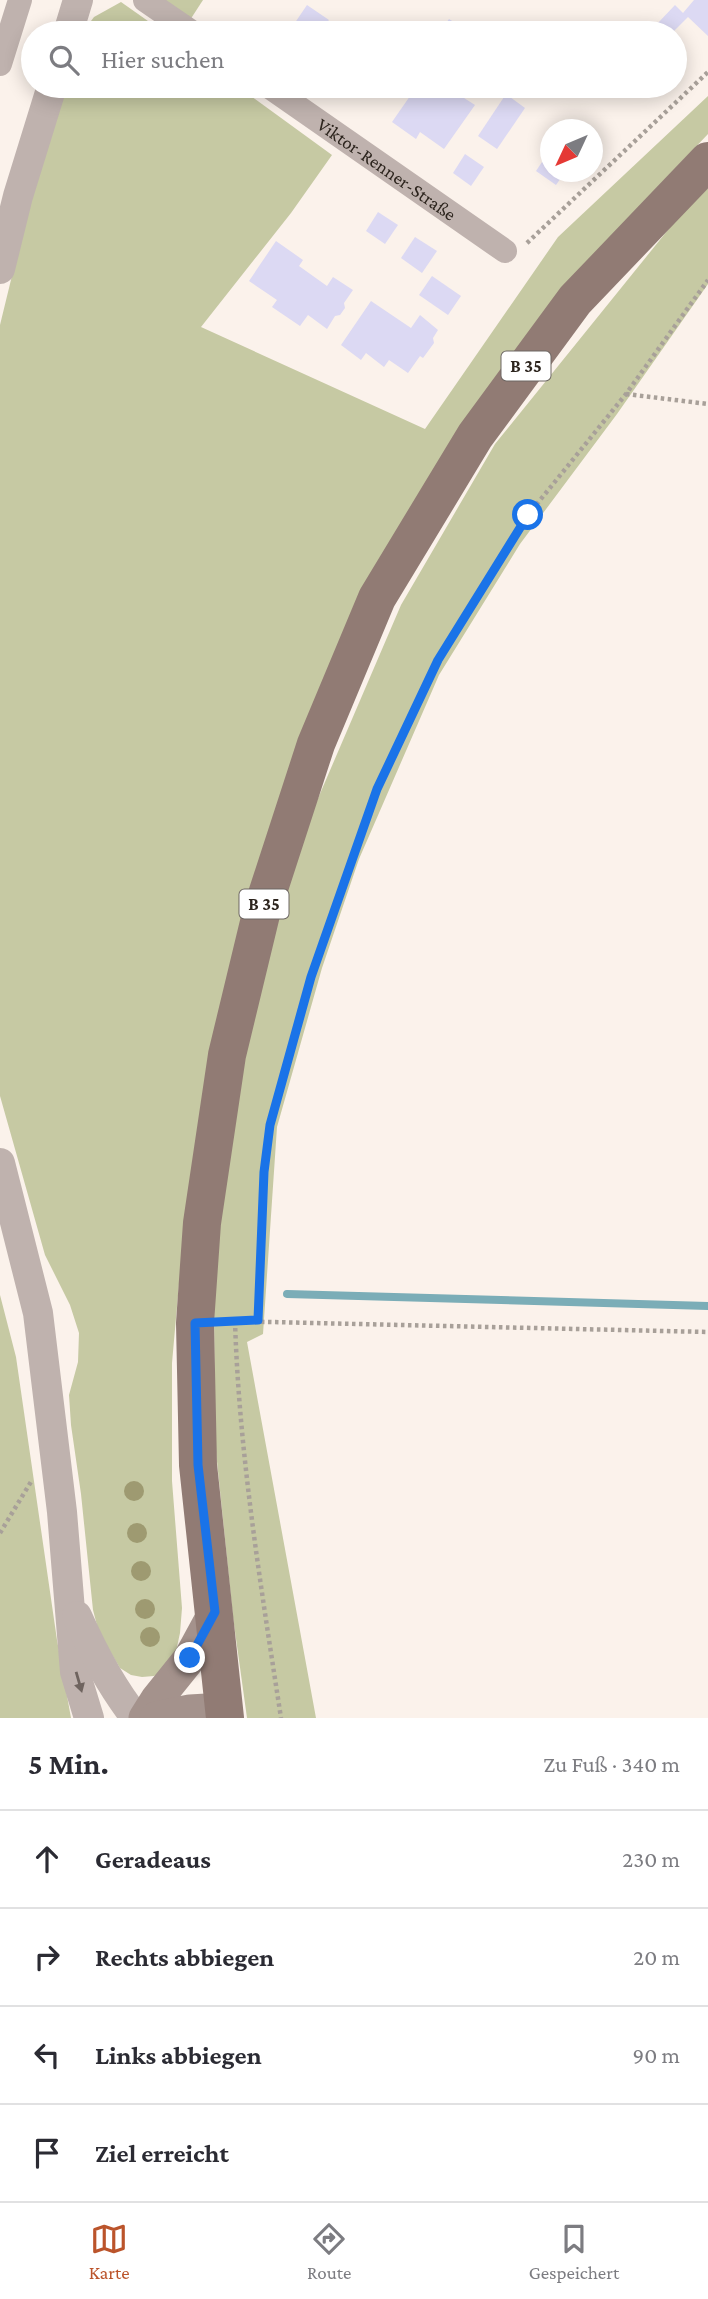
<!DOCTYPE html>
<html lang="de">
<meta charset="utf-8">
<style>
:root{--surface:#fff;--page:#f2f2f3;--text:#2b2b33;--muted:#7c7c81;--line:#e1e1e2;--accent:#bb542b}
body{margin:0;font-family:"Crimson Pro",serif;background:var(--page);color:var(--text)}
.compass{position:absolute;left:540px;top:119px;width:63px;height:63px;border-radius:50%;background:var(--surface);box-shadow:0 4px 18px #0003;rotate:226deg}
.stop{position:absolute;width:21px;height:21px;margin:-16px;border:5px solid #1a73e8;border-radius:50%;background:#fff}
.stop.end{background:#1a73e8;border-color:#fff;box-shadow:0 2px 7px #0008}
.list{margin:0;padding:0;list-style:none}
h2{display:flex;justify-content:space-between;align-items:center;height:91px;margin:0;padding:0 28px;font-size:30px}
h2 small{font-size:23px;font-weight:400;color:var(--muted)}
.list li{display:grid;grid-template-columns:46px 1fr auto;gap:21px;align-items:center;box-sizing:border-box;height:98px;padding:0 28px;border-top:2px solid var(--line)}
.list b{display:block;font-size:26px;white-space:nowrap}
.list em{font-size:23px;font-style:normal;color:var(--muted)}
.icon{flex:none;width:38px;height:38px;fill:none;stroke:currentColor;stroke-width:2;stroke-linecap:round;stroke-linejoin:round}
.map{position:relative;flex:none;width:708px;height:1718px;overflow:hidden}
.search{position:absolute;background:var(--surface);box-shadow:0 4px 18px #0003;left:21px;right:21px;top:21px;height:77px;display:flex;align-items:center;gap:18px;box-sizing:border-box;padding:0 24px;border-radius:38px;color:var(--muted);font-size:26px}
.sheet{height:483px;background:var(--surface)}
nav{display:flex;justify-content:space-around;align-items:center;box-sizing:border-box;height:98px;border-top:2px solid var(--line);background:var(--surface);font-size:19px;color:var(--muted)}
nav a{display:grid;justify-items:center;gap:4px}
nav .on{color:var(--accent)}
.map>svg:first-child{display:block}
.green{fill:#c6c9a3}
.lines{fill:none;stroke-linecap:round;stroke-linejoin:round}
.stream{stroke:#7badb7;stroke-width:8}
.building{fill:#dcd9f3}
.path{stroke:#a8a099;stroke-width:4.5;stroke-dasharray:3.5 3.5;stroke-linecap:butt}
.minor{stroke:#bfb2ae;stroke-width:24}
.tertiary{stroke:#bfb2ae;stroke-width:30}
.secondary{stroke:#a4928c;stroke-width:33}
.primary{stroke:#917b74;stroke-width:38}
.tree{fill:#9e9a71}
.oneway{fill:#6f645f}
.route{stroke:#1a73e8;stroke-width:9}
.labels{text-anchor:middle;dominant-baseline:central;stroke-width:6;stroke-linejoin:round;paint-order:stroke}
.shield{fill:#fff;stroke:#6c6662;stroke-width:2}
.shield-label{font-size:18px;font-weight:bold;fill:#2d251e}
.street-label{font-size:19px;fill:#2d251e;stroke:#fff}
</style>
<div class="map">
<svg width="708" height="1718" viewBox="0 0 708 1718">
<rect width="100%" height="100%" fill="#fbf2eb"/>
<g class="green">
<polygon points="161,0 203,0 190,20"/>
<polygon points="121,2 165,33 82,33 94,17"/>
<polygon points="64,86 237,86 332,155 291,213 201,327 425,429 558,237 708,96 708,134 571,278 371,584 179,1284 172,1363 172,1481 182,1608 180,1633 175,1656 165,1670 154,1676 142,1677 131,1675 120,1668 99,1633 93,1610 81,1494 71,1425 69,1395 78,1362 79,1333 70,1305 45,1255 0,1096 0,325 28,210"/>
<polygon points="708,188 708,284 617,414 520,544 439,675 359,859 322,968 277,1127 263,1334 247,1342 316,1718 247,1718 233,1617 215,1442 214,1304 222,1171 264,956 310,817 401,605 495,444 676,220"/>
<polygon points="0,1295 16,1357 57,1640 71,1718 0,1718"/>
</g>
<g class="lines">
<polyline class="stream" points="287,1294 708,1306"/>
</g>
<g class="building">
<polygon points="694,0 708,0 708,36 688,17 672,33 669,33 658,23 675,5 683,13"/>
<polygon points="307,5 329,20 323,27 332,33 288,33"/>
<polygon points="449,19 471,33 439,33"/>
<polygon points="417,86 428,86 444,97 450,89 475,105 444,149 420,132 416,139 392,122"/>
<polygon points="506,94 525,108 497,149 478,136"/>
<polygon points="550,150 550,172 565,172 556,185 536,171"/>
<polygon points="465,154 484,167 471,186 453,173"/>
<polygon points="378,212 398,225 385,244 366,231"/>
<polygon points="415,237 437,251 422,273 401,258"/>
<polygon points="276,241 303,260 299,266 327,286 333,277 353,290 344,303 345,308 340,315 335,316 327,329 308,315 300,326 272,307 277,300 249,281"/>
<polygon points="432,276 461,296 448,315 419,295"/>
<polygon points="371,301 411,328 420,315 438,330 433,338 434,343 423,358 420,356 408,373 389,360 384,367 366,353 361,360 341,345"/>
</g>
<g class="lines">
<g class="path">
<polyline points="527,243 708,72"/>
<polyline points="626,394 708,404"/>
<polyline points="258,1320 264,1172 270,1124 311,977 378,789 438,660 528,515 626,394 708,280"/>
<polyline points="226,1321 708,1332"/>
<path d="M235,1321C239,1454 261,1587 281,1718"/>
<polyline points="0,1533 32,1480"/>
</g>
<g class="minor">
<polyline points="145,0 193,33"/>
<polyline points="0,64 20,0"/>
<path id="s1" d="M268,86L505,251"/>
</g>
<g class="tertiary">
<polyline points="68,33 78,0"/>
<polyline points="0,269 18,196 52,86"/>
<polyline points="0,1163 38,1313 62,1512 75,1672 89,1718"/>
<path d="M77,1616C93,1652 112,1688 136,1718"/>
</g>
<g class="secondary">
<polyline points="145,1718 157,1699 190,1658 215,1612"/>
<polyline points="156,1718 190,1711 224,1709"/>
</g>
<polyline class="primary" points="225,1718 198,1465 195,1323 202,1223 227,1055 262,910 316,744 377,598 475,436 575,300 708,161"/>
</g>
<g class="tree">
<circle cx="134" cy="1491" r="10"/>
<circle cx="137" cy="1533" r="10"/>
<circle cx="141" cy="1571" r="10"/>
<circle cx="145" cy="1609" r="10"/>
<circle cx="150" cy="1637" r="10"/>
</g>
<defs><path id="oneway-solid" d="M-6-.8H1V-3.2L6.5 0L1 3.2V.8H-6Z" transform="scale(1.75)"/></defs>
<use class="oneway" href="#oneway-solid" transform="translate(79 1682) rotate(74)"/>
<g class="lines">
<polyline class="route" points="190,1658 215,1612 198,1465 195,1323 258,1320 264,1172 270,1125 311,977 377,789 438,660 528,515"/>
</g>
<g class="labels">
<g class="shield">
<rect x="501.5" y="351.5" width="49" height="29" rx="5"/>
<rect x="239.5" y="889.5" width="49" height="29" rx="5"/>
</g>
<g class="shield-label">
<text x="526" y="366">B 35</text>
<text x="264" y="904">B 35</text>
</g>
<g class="street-label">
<text stroke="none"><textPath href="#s1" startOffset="145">Viktor-Renner-Straße</textPath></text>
</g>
</g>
</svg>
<svg class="compass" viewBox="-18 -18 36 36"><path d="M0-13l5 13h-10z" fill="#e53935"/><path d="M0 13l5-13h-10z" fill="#7c7c81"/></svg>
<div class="stop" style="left:528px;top:515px"></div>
<div class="stop end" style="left:190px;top:1658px"></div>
<div class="search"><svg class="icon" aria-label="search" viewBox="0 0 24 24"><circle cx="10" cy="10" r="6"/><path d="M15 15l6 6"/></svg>Hier suchen</div>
</div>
<section class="sheet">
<h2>5 Min.<small>Zu Fuß · 340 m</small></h2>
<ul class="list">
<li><svg class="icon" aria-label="ahead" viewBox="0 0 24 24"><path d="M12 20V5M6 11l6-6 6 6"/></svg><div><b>Geradeaus</b></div><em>230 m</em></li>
<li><svg class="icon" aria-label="right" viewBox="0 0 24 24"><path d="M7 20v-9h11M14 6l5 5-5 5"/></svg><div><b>Rechts abbiegen</b></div><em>20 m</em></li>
<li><svg class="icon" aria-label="left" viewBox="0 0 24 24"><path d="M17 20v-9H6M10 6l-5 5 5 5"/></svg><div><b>Links abbiegen</b></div><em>90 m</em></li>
<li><svg class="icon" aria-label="arrive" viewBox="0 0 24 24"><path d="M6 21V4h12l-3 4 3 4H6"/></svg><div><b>Ziel erreicht</b></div></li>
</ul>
</section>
<nav>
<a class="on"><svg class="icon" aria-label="map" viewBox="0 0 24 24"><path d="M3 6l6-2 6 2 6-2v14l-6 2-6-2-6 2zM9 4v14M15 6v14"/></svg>Karte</a>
<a><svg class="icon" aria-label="directions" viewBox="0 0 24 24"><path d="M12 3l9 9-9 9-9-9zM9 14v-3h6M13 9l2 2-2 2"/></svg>Route</a>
<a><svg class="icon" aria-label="saved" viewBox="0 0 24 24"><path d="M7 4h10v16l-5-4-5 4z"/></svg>Gespeichert</a>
</nav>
